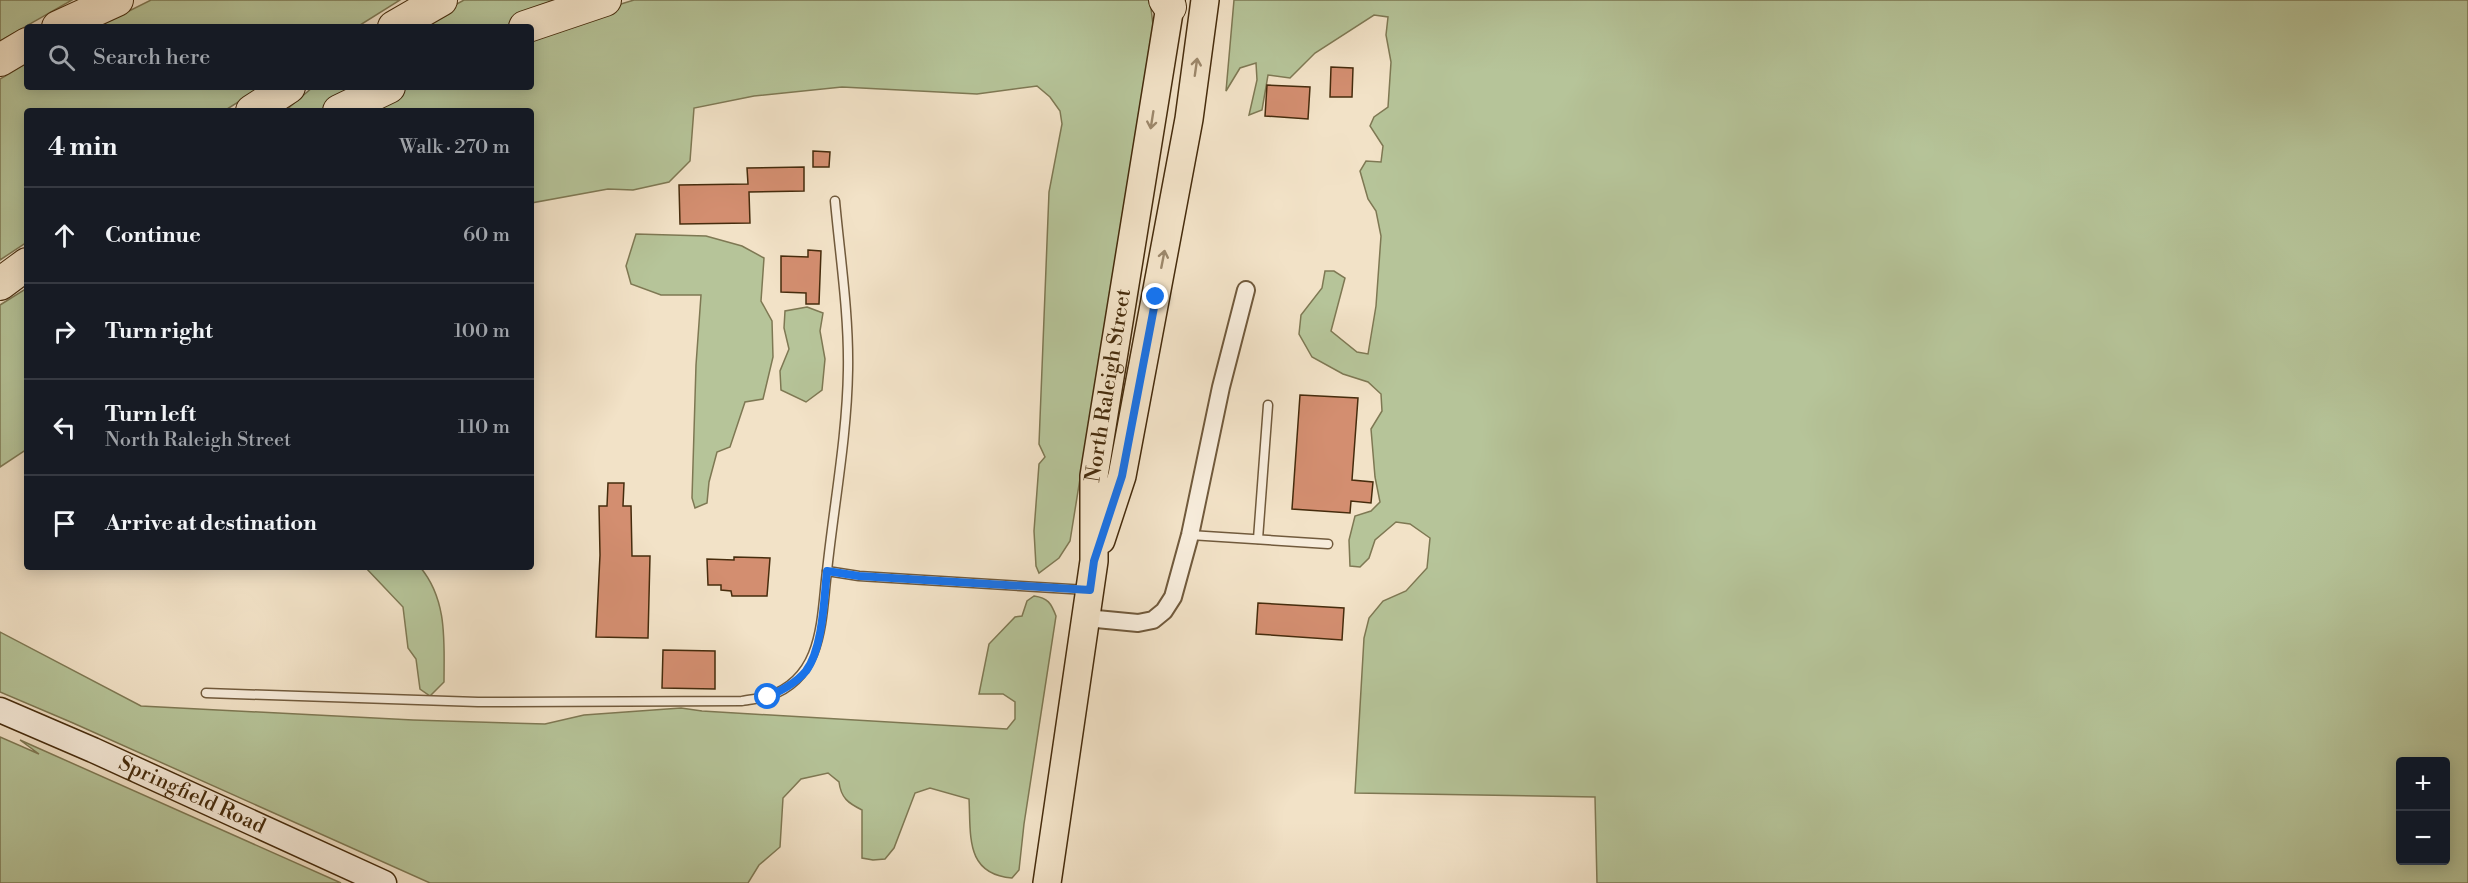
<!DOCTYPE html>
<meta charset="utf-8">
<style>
:root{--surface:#171b24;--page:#20242c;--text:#f1f3f6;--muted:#9ea1a6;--line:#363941}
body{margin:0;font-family:"Libre Bodoni",serif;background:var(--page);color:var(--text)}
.controls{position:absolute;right:18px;bottom:18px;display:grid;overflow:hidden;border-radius:6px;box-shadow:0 3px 15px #0003}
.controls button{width:54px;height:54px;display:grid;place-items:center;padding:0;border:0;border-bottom:2px solid var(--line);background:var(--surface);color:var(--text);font:30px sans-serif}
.stop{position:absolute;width:18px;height:18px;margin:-14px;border:4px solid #1a73e8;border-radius:50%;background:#fff}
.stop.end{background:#1a73e8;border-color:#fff;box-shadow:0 2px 6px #0008}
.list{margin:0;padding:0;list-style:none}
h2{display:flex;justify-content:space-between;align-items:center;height:78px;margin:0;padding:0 24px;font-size:26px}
h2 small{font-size:20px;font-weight:400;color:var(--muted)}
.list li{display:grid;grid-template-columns:39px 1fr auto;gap:18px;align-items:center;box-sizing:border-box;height:96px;padding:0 24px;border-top:2px solid var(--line)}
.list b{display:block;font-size:22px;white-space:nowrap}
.list p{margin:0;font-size:20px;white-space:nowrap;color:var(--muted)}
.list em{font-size:20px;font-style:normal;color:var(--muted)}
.icon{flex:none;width:33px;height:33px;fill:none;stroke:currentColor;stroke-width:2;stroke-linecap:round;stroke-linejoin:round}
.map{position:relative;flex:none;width:2468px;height:883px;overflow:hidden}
.search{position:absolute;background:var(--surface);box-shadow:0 3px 15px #0003;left:24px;top:24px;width:510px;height:66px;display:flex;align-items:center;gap:15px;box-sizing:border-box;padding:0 21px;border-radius:6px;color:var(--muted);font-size:22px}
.panel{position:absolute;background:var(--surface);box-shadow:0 3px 15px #0003;left:24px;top:108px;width:510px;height:462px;border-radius:6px}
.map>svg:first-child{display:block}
.green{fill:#b6c499;stroke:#7e7853;stroke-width:1.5;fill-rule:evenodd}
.building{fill:#d38e70;stroke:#462c0d;stroke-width:1.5}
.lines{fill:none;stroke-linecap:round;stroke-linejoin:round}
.lane-casing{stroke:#715a3c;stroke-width:11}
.street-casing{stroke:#715a3c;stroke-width:20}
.secondary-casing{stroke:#462c0d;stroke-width:27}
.primary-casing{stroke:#462c0d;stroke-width:30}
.highway-casing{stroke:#462c0d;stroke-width:34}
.lane{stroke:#f7ecdb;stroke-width:8}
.street{stroke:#f7ecdb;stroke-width:16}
.secondary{stroke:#f7ecdb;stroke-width:24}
.primary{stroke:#f2e2c7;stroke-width:27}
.highway{stroke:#f2e2c7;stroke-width:32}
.oneway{stroke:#9c876a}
.route{stroke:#1a73e8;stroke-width:8}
.labels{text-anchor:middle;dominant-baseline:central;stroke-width:6;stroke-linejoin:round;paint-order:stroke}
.street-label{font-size:21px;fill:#462c0d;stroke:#f7ecdb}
</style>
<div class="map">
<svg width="2468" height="883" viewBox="0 0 2468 883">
<rect width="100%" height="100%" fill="#f2e2c7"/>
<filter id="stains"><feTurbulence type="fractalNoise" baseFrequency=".00333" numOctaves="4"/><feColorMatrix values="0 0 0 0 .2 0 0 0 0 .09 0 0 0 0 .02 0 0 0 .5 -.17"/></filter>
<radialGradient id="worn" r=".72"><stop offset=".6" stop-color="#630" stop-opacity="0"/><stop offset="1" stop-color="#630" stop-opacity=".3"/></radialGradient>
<g class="green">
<polygon points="0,0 72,0 0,41"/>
<polygon points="151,0 400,0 357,27 97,27"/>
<polygon points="464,0 581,0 507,27 415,27"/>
<polygon points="634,0 1150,0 1153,25 1070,541 1059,558 1039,573 1036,566 1034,531 1039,464 1045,457 1039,444 1049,192 1062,124 1060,111 1050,97 1037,86 977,94 842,87 754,96 694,108 690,161 669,182 633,190 608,189 531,203 531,111 358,111 408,87 531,87 531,34 572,19"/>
<path d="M1234,0H2468V883H1597L1595,797L1355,793L1364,638L1369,618L1383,601L1406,591L1427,568L1430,538L1410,524L1396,522L1375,540L1369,558L1360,567L1350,566L1349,540L1355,516L1371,511L1380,502L1375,477L1371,429L1382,411L1381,394L1368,382L1343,374L1312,357L1299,334L1301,315L1322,288L1325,271H1334L1345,278L1331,331L1357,352L1368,354L1376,306L1381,236L1376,211L1368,199L1360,171L1366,161L1381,162L1383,146L1370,126L1374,117L1388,107L1391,62L1386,35L1388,17L1374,15L1315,53L1290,78L1268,75L1262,110L1249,115L1257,80L1256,63L1240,68L1226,91ZM2400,762H2446V860H2400Z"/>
<polygon points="27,63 27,87 262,87 224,111 27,111 27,242 0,260 0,79"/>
<polygon points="313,87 369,87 319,111 285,111"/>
<polygon points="636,234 706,236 742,246 764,258 761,301 772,321 773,357 763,399 745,402 730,447 717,452 709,482 707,503 695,508 692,498 696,365 701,295 661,295 631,284 626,266"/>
<polygon points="27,288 27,449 0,467 0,305"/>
<polygon points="807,307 823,313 820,331 825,359 822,390 806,402 781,390 780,371 789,349 784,328 785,311"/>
<path d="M365,567H420C448,600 444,643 444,682L430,696L420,689L416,659L408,648L403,607Z"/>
<path d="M1034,596C1048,598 1051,603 1056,616L1024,824L1019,870L1012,878C965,874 971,836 969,799L930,788L915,793L894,848L885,859L873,860L862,858V810C848,803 841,798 839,782L828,773L801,779L783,798L780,847L759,865L748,883H430L73,723L0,692V632L141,706L413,720L545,724L584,715L681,708L702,711L1007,729L1015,719V702L1003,694H979L989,644L1015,617L1022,616L1027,601Z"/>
<polygon points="0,737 39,754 20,740 341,883 0,883"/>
</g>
<g class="building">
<polygon points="1331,67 1353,68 1352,97 1330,97"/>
<polygon points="1267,85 1310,87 1308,119 1265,116"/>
<polygon points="813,151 830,152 829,167 813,167"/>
<polygon points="804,167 804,191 749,192 750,223 680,224 679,185 748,184 747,168"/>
<polygon points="808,250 821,251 819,304 806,304 806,293 781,292 781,256 808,257"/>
<polygon points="1300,395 1358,398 1352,480 1373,482 1371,503 1351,501 1350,513 1292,509"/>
<polygon points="608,483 624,483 623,506 631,506 632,556 650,556 648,638 596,637 600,555 599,506 607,506"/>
<polygon points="734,557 770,558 767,596 732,596 731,591 721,590 721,585 708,585 707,559 734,560"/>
<polygon points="1258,603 1344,608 1342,640 1256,634"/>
<polygon points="663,650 715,651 715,689 662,688"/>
</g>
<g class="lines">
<defs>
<g id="lane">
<polyline points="1190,535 1328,544"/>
<polyline points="1258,539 1268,405"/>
<path d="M827,571C834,504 847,437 848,370C849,314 840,256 835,201"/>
<path d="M206,693L478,702L742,701C750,699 761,699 769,696C824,677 821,619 827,571L859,576L1087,590"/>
</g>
<polyline id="street" points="1086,618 1138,623 1153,620 1164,611 1173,597 1190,535 1221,387 1246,290"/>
<g id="secondary">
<path id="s1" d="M0,710L93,750L384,883"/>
</g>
<g id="primary">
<polyline points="1101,540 1122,476 1189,119 1205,0"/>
<path id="s2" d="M1047,883L1094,561V476L1171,0"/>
</g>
<g id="highway">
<polyline points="1165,0 1170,7"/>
<polyline points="58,27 117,0"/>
<polyline points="394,27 441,0"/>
<polyline points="525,27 605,0"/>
<polyline points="0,60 27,44"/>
<polyline points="252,111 289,87"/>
<polyline points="339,111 389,87"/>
<polyline points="0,284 27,264"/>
</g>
</defs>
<use href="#lane" class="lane-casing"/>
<use href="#street" class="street-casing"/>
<use href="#secondary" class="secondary-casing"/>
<use href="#primary" class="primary-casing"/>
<use href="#highway" class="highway-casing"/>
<use href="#lane" class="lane"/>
<use href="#street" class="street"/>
<use href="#secondary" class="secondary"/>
<use href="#primary" class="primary"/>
<use href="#highway" class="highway"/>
</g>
<defs><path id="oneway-shaft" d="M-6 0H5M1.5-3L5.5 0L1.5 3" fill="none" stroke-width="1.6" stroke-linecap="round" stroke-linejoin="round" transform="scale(1.5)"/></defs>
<g class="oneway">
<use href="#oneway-shaft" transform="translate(1196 67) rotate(-82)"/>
<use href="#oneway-shaft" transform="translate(1152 120) rotate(99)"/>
<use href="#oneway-shaft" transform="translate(1163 259) rotate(-79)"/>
</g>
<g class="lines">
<path class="route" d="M768,697C782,690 796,683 806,671C823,648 824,599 827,571L859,576L1090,590L1094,561L1122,476L1156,297"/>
</g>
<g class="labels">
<g class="street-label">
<text stroke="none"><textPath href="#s2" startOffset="502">North Raleigh Street</textPath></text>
<text stroke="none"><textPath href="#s1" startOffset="210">Springfield Road</textPath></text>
</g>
</g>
<rect width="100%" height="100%" filter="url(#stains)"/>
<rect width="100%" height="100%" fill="url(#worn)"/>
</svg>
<div class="controls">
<button>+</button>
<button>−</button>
</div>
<div class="stop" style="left:768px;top:697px"></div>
<div class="stop end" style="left:1156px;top:297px"></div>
<div class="search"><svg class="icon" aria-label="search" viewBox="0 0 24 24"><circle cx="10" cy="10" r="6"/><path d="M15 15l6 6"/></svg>Search here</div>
<section class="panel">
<h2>4 min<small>Walk · 270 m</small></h2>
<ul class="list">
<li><svg class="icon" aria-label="ahead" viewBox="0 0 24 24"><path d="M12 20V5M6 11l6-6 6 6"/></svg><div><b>Continue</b></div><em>60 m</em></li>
<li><svg class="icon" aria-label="right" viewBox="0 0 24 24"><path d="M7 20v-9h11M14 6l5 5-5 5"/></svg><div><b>Turn right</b></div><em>100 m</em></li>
<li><svg class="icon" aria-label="left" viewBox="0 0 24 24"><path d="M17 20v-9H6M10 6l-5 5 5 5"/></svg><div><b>Turn left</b><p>North Raleigh Street</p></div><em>110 m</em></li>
<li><svg class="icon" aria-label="arrive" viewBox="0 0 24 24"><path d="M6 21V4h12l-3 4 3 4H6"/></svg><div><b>Arrive at destination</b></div></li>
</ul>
</section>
</div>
